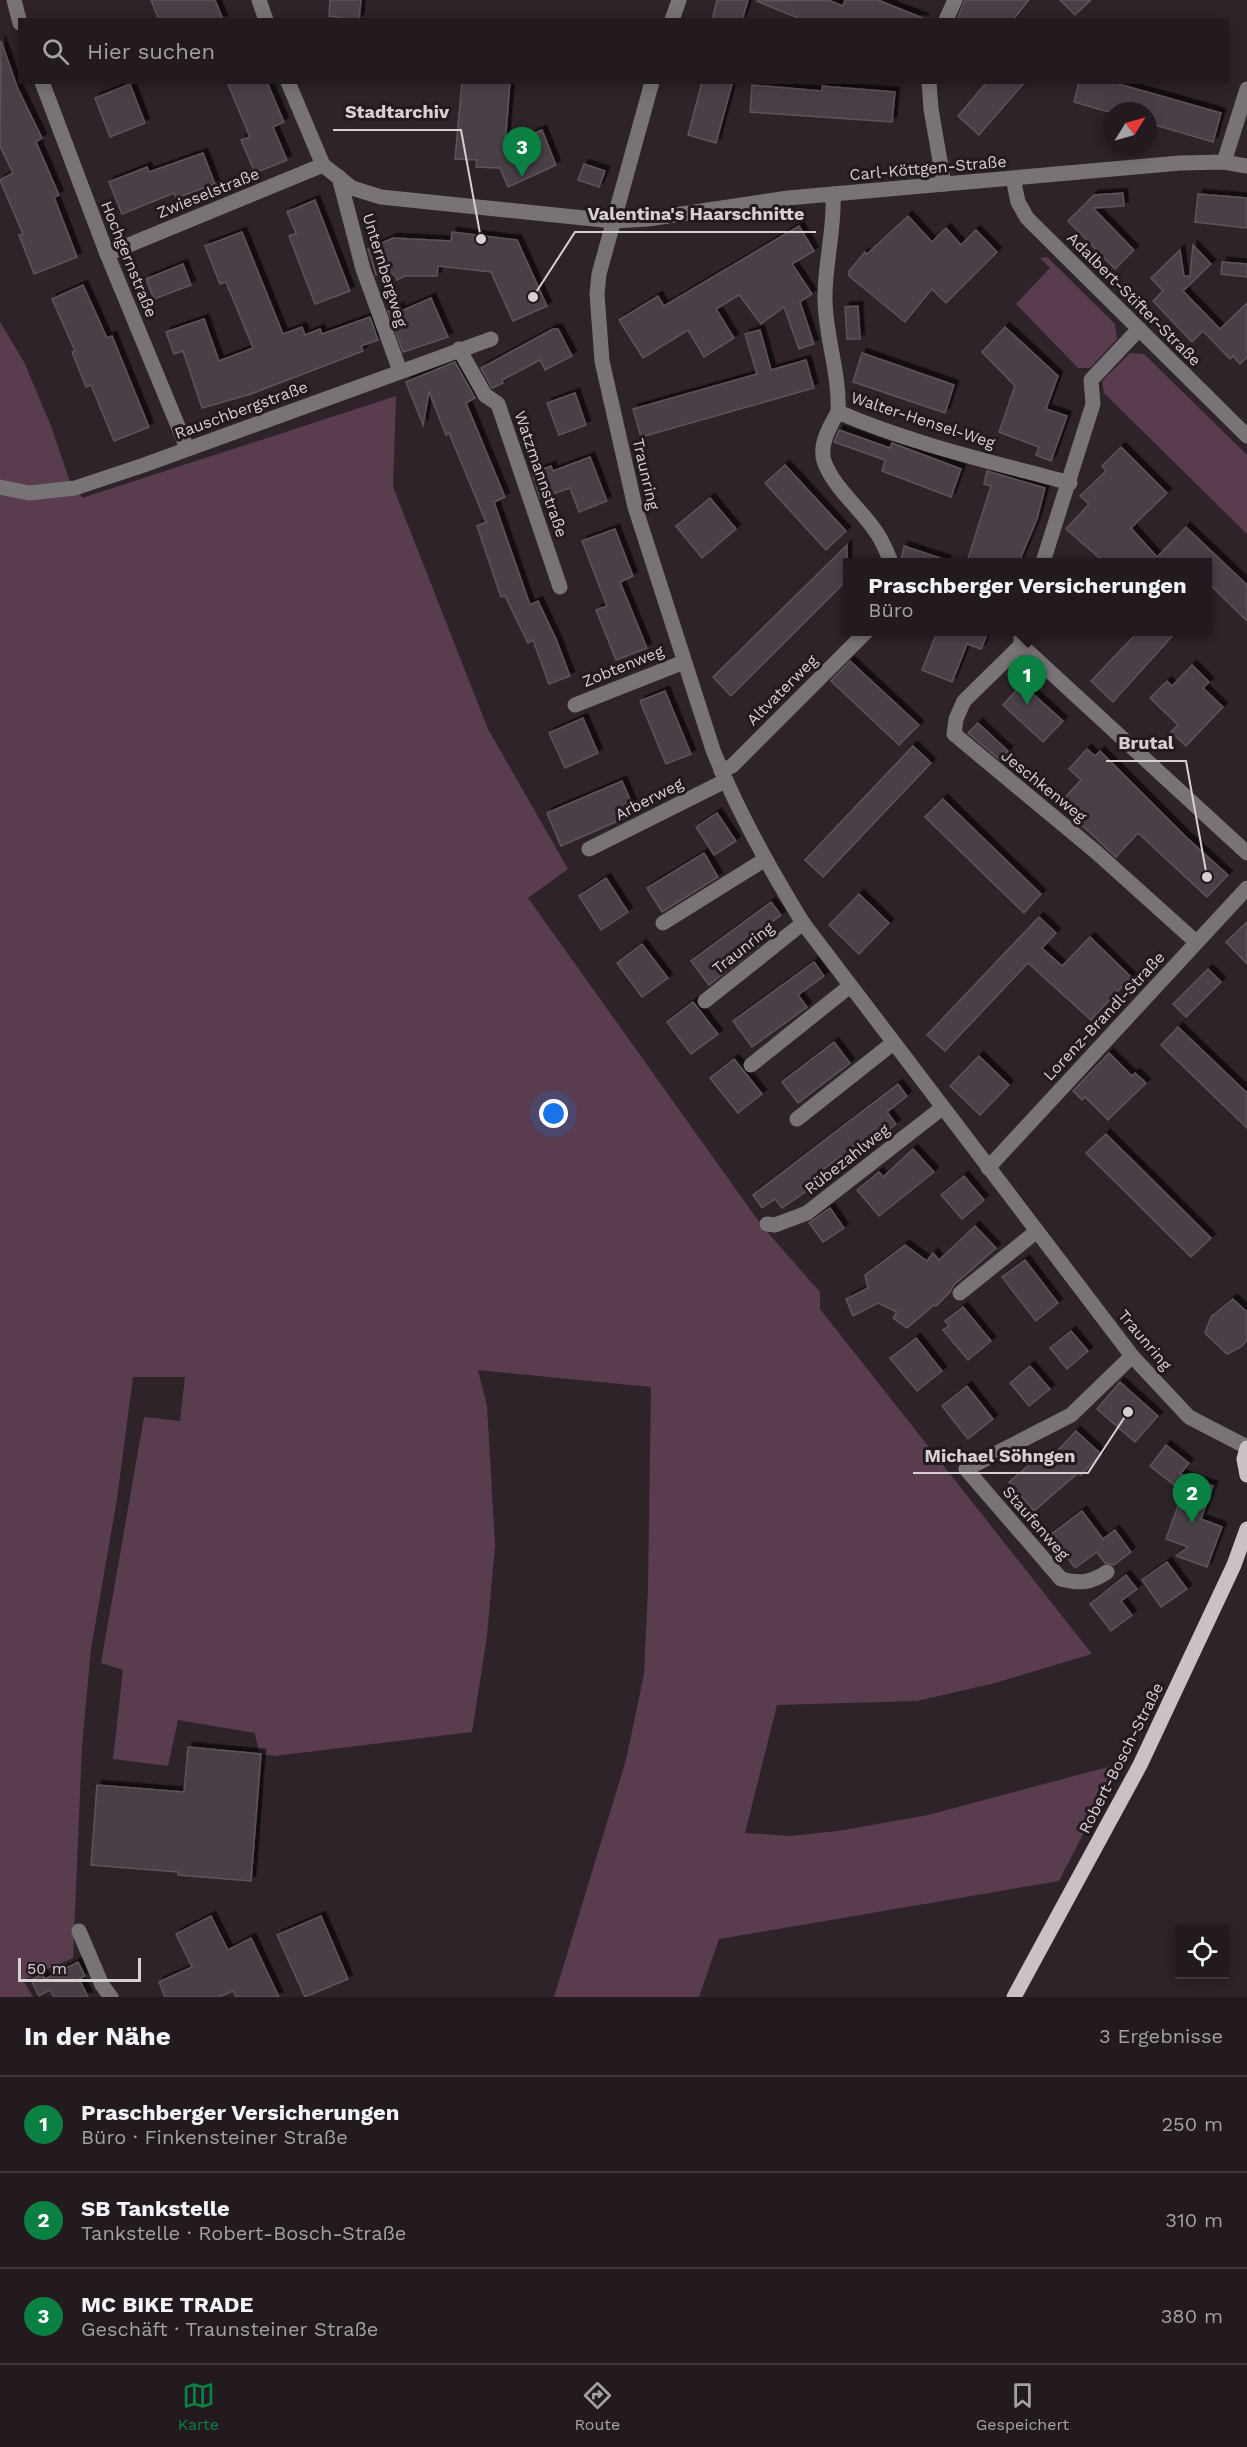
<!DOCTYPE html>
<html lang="de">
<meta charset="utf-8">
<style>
:root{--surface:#221a1f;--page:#2a2328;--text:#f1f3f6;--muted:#a2a1a4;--line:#3f383d;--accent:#0b8043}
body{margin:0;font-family:"Work Sans",sans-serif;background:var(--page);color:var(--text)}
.controls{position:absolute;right:18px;bottom:18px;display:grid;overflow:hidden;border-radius:0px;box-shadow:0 3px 15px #0003}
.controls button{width:54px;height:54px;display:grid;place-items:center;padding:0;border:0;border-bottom:2px solid var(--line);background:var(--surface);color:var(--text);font:30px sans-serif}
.compass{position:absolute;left:1103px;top:102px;width:54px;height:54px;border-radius:50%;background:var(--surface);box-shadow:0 3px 15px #0003;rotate:53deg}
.scale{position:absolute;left:18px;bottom:15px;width:123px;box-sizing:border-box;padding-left:6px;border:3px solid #d6d0d3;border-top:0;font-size:16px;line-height:21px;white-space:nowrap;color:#d6d0d3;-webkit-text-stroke:4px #231a1f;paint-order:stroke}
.you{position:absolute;left:554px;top:1114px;width:21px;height:21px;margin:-15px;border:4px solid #fff;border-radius:50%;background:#1a73e8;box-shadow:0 0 0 9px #1a73e833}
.badge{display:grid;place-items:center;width:39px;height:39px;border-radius:50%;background:var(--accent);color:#fff;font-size:20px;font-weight:700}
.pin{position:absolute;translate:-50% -50px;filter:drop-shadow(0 2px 3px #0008)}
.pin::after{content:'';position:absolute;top:32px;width:21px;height:18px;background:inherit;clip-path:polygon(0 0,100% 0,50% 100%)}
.popup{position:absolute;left:843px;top:558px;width:369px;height:78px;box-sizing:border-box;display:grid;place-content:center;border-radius:0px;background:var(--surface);filter:drop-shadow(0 2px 4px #0005);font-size:20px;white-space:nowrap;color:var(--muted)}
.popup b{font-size:22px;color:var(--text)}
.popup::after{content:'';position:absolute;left:50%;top:100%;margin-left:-12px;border:12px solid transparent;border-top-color:var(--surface)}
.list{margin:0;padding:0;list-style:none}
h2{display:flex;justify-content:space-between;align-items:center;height:78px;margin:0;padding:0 24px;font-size:26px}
h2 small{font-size:20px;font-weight:400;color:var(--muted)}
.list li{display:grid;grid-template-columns:39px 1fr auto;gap:18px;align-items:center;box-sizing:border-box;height:96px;padding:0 24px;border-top:2px solid var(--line)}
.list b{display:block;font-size:22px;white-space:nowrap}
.list p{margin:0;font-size:20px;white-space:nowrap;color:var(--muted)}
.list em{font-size:20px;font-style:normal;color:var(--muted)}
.icon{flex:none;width:33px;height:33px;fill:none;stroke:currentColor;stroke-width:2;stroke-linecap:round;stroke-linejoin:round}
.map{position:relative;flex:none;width:1247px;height:1997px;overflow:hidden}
.search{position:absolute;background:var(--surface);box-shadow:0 3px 15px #0003;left:18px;right:18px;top:18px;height:66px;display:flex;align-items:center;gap:15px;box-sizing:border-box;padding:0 21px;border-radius:0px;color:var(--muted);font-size:22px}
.sheet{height:366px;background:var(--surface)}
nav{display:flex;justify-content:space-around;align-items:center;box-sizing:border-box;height:84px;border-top:2px solid var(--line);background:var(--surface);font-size:16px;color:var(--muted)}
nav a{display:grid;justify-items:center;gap:3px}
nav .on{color:var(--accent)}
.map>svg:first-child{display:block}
.green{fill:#593d4f}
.building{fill:#4a4046;stroke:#5e5359;stroke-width:1.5;filter:url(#shadow)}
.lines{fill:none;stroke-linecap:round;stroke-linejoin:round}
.minor{stroke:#787376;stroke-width:15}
.major{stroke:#cac0c6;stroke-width:15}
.labels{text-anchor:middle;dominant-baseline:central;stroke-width:6;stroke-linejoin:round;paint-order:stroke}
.street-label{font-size:16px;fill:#d6d0d3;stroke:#231a1f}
.leader{fill:none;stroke:#d6d0d3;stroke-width:2}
.callout-dot{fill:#d6d0d3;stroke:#231a1f;stroke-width:2}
.callout-label{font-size:18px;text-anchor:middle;font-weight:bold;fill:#d6d0d3;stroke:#231a1f;stroke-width:6;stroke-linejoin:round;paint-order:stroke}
</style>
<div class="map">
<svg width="1247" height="1997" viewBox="0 0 1247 1997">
<defs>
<filter id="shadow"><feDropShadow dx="4.5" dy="-4.5" stdDeviation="0" flood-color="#0009"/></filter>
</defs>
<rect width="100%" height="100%" fill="#2d2329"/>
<g class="green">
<polygon points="1047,257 1115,324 1117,339 1090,368 1078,368 1016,304 1050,268 1040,258"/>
<polygon points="0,322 24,362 51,426 72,488 77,487 82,498 396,396 393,487 488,729 568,869 528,898 762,1226 820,1292 820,1309 1092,1654 995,1683 917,1701 777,1705 745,1833 791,1836 838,1831 928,1815 1119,1764 1059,1881 719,1939 699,1997 554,1997 626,1760 644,1674 648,1589 651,1387 478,1370 487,1406 495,1545 487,1636 472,1732 274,1756 259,1754 255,1733 178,1720 168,1766 113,1759 123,1670 101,1663 144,1417 180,1421 185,1377 133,1377 117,1499 91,1649 82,1746 73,1958 23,1980 33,1997 0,1997"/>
<polygon points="1130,353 1144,354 1247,455 1247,534 1104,393 1102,381"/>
</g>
<g class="building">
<polygon points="151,0 215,0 223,20 159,20"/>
<polygon points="330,0 361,0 359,20 329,16"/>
<polygon points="717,0 748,0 742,20 712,20"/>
<polygon points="828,0 843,6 845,0 878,0 925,19 803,20 756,1"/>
<polygon points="965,0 1029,0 1013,20 957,20"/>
<polygon points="1060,0 1091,0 1075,15"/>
<polygon points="1,41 18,89 42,138 36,142 59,195 54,197 77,257 34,274 19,235 23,234 0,180 13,173 0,146"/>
<polygon points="227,82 267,82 284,122 273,127 287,160 255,173 241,140 250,137"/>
<polygon points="462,82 510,82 505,145 542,130 556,165 508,187 500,168 476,167 477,160 455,159"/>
<polygon points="702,82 732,84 716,143 688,135"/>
<polygon points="987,82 1025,82 979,135 958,116"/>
<polygon points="1079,82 1112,82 1221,113 1213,142 1148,123 1148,111 1105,111 1074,102"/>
<polygon points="130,84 145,123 110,137 95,98"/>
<polygon points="752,85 822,91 822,86 895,92 892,122 750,112"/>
<polygon points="203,153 215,184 176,198 174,193 122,214 109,182 147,167 149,172"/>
<polygon points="584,164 605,171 599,187 578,180"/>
<polygon points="1123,193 1124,206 1093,208 1134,250 1115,269 1068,221 1094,195"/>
<polygon points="1198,194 1247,198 1247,228 1195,222"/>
<polygon points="315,200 350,291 315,304 289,236 296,233 287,212"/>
<polygon points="908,216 932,242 946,228 961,245 976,230 997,252 946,303 932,289 905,322 849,276 849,271 865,252 867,254"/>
<polygon points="799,226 814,251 792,264 812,294 800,302 814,344 799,349 784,307 761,324 739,295 716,309 734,338 704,357 688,330 643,358 619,320 658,296 664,306"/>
<polygon points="242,232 283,334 302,327 305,335 320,329 322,334 370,317 378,340 361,346 363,351 251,394 202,408 183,351 174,354 166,332 204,319 219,361 253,348 226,282 220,284 205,246"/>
<polygon points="452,232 517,240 547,306 513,321 491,272 438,266 437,276 405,276 397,280 394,274 382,279 379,273 376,275 368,249 393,238 451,241"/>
<polygon points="1193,245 1211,264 1183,291 1220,329 1247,303 1247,357 1240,364 1233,356 1230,359 1203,331 1192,342 1153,301 1163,291 1151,278 1180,250 1184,276 1190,276"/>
<polygon points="1222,262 1247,264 1247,277 1221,274"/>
<polygon points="183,264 191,285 154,299 146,279"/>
<polygon points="83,285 107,338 112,336 149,427 114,441 91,385 86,387 72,352 75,351 52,299"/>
<polygon points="431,298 448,337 403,352 388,311 399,307 401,311"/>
<polygon points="858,306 860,339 847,339 845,307"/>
<polygon points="1005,327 1058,376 1046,409 1067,416 1051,461 1036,455 1039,447 999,432 1015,386 982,352"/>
<polygon points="553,329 558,329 572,356 545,370 540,360 502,380 503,383 492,388 481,368"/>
<polygon points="760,330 771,370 806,360 814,388 641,437 633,409 757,374 745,334"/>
<polygon points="862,353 954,385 945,413 853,382"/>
<polygon points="455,362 475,398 466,403 505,497 494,502 530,605 538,601 556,639 570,676 549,684 533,640 528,643 505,596 501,597 477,526 486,522 449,433 446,435 429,392 423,425 406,382"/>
<polygon points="575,393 586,425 559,435 547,403"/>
<polygon points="839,430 890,448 892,443 961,469 951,497 882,471 885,460 834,442"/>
<polygon points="1121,447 1167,493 1131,528 1157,557 1186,527 1247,585 1247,621 1207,582 1207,562 1104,562 1066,529 1089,504 1080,496 1106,471 1102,466"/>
<polygon points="590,457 607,501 579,512 570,488 540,498 532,473 551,466 553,471"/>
<polygon points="785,465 846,531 826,550 765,483"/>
<polygon points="987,471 1045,488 1037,519 1019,562 967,562 991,486 984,484"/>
<polygon points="710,498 736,529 702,558 676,526"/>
<polygon points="615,529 633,576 620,582 647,648 616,660 596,610 607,606 582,541"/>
<polygon points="847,545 847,580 731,696 713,677"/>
<polygon points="904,546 946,560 946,562 901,562"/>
<polygon points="937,632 988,632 981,649 967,644 952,682 922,670"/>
<polygon points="1138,632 1176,632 1113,702 1091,681"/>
<polygon points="850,661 919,725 899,745 831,681"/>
<polygon points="1192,665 1209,682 1203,688 1223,707 1186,746 1171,732 1178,725 1150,698 1167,681 1172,686"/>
<polygon points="1022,684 1063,721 1043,742 1003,705"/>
<polygon points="665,691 691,754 666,764 640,701"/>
<polygon points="583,718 598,753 565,768 549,733"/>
<polygon points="978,723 1008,751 1000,760 968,733"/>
<polygon points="913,746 931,763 823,877 805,860"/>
<polygon points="1087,749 1095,756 1100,751 1187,838 1228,875 1207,897 1138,833 1116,857 1059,804 1081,780 1069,769"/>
<polygon points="622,781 636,813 561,846 547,813"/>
<polygon points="943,799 1041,894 1024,913 925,817"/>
<polygon points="717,813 736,841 714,855 696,827"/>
<polygon points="704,853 718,877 662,912 647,888"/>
<polygon points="606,878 628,912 601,930 579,896"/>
<polygon points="859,894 889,923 859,954 829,925"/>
<polygon points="771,902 781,915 756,934 762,943 709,985 691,961"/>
<polygon points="1039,917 1056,933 1042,948 1062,966 1090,937 1131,977 1091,1020 1028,963 945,1051 927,1035"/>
<polygon points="1247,922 1247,964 1226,942"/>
<polygon points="642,944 668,978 642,997 617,963"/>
<polygon points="814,962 824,976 798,995 807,1007 752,1047 733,1021"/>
<polygon points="1208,969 1221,982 1186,1017 1173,1004"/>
<polygon points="693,1002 718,1034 691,1054 667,1022"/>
<polygon points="1178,1027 1247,1093 1247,1128 1161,1045"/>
<polygon points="834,1042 850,1063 798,1103 782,1082"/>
<polygon points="1109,1053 1132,1076 1135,1073 1146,1083 1108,1120 1085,1097 1082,1100 1073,1091"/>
<polygon points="979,1056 1009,1085 980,1115 950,1086"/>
<polygon points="734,1059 762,1094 738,1113 710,1078"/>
<polygon points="898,1084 907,1096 887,1112 896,1124 847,1162 841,1156 807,1182 811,1188 782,1208 775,1199 762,1208 753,1195"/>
<polygon points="1106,1134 1211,1238 1191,1257 1086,1153"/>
<polygon points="913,1149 934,1172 879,1216 857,1190 879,1172 883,1177"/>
<polygon points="964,1176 984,1200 962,1219 941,1195"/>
<polygon points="830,1208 844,1228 823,1242 809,1223"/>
<polygon points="975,1226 996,1248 954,1285 950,1292 936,1306 934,1305 907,1328 893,1318 897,1312 878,1303 853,1316 846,1299 868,1288 865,1275 905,1245 927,1261 933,1253 939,1260"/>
<polygon points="1025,1260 1058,1303 1036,1321 1002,1277"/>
<polygon points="1233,1299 1247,1312 1247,1340 1241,1347 1227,1354 1205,1333 1211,1317"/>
<polygon points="963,1307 991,1341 968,1360 943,1330 949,1326 945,1321"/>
<polygon points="1071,1331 1088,1351 1067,1369 1050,1348"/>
<polygon points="916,1338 942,1371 917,1391 890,1358"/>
<polygon points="1030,1366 1050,1389 1029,1406 1010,1383"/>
<polygon points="1120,1382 1158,1416 1135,1442 1097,1409"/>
<polygon points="967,1386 993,1419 968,1439 942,1406"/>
<polygon points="1076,1431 1101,1454 1081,1475 1078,1473 1034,1511 1009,1482 1037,1458 1043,1466"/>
<polygon points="1166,1445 1189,1463 1180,1474 1213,1486 1201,1519 1222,1527 1207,1567 1176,1556 1188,1547 1166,1539 1183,1492 1150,1466"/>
<polygon points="1082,1511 1103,1539 1115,1530 1131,1552 1114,1565 1105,1563 1097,1552 1075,1568 1050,1535"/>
<polygon points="1167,1562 1187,1589 1161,1607 1142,1580"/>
<polygon points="1126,1575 1137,1589 1121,1601 1132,1615 1111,1631 1090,1604"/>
<polygon points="188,1747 261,1754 251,1881 178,1875 178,1872 91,1865 97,1785 184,1792"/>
<polygon points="211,1916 228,1950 251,1938 279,1997 236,1997 233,1991 219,1997 165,1997 159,1982 192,1967 176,1934"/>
<polygon points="321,1916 348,1979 305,1997 277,1935"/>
<polygon points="78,1962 85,1976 79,1979 88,1997 54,1997 50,1990 39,1996 31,1980 42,1974 45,1979"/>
</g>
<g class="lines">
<g class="minor">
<polyline points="14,0 20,23"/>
<polyline points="259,0 266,20"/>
<polyline points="672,20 679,0"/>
<polyline points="946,20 955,0"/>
<polyline points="42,82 107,254 187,448"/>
<polyline points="288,82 323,165 352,188 381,197 613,221 648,219 788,198 1180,163 1224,162 1247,166"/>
<path d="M652,82L599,274L597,294L602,361L635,507L713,750C738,812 769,867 803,923L1132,1356L1189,1417L1247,1447"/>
<polyline points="929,82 931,109 944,184"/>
<polyline points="1224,162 1247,89"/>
<polyline points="339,177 363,269 400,371"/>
<polyline points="1013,178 1018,202 1027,218 1247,436"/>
<path d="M833,194C835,230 824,266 825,301C826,339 840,375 838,412C912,444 992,462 1070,483"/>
<polyline points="107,254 323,165"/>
<polyline points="459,349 485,395 498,404 560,587"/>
<path d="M838,412C830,426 819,444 824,461C833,487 859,507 874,529C882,539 886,550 891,562"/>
<polyline points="0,487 29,493 75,488 144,465 491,339"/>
<polyline points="1043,562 1093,404 1091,380 1139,329"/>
<polyline points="1021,632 1021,645 1247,853"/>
<polyline points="1021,645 964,701 956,719 954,734 1096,852 1196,942"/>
<polyline points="575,705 684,662"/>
<polyline points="721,771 732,766 866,632"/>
<polyline points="589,849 725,781"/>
<polyline points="663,923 764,860"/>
<polyline points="705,1001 803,923"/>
<polyline points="751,1065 850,986"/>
<polyline points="797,1119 893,1043"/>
<polyline points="988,1168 1247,888"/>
<polyline points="767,1224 775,1225 807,1213 942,1108"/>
<polyline points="960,1293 1037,1231"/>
<path d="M1107,1572C1091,1583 1079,1584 1061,1579L966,1469L1071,1415L1132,1356"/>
<polyline points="79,1931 102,1985 111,1997"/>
</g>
<g class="major">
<polyline points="1247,1448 1244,1459 1247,1475"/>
<polyline points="1014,1997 1140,1765 1234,1565 1247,1529"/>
</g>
</g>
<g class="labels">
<g class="street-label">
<text transform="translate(928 168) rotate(-5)">Carl-Köttgen-Straße</text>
<text transform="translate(208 193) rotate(-22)">Zwieselstraße</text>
<text transform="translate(129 259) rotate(68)">Hochgernstraße</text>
<text transform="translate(385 270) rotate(73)">Unternbergweg</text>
<text transform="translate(1134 299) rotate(45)">Adalbert-Stifter-Straße</text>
<text transform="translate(241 410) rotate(-20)">Rauschbergstraße</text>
<text transform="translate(923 420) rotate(18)">Walter-Hensel-Weg</text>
<text transform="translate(541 474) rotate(71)">Watzmannstraße</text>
<text transform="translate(646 474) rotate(77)">Traunring</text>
<text transform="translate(623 666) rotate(-22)">Zobtenweg</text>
<text transform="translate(782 690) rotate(-45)">Altvaterweg</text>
<text transform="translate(1044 786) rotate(39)">Jeschkenweg</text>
<text transform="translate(649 799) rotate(-27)">Arberweg</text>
<text transform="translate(743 948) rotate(-38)">Traunring</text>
<text transform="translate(1104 1016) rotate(-47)">Lorenz-Brandl-Straße</text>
<text transform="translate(847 1159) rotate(-38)">Rübezahlweg</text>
<text transform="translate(1145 1340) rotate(50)">Traunring</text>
<text transform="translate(1036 1523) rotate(49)">Staufenweg</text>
<text transform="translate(1121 1758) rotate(-63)">Robert-Bosch-Straße</text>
</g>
</g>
<path class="leader" d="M481 239L461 130H333M533 297L575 232H816M1207 877L1186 761H1106M1128 1412L1088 1473H913"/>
<g class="callout-dot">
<circle cx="481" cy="239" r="6"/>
<circle cx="533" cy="297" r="6"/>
<circle cx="1207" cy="877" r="6"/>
<circle cx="1128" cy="1412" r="6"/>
</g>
<g class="callout-label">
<text x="397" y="118">Stadtarchiv</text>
<text x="696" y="220">Valentina's Haarschnitte</text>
<text x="1146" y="749">Brutal</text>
<text x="1000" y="1462">Michael Söhngen</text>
</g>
</svg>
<div class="controls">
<button><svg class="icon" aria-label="locate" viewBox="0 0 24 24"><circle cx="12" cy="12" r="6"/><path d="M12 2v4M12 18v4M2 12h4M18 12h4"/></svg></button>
</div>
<svg class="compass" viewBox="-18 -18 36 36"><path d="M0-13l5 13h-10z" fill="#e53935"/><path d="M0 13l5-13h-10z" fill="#a2a1a4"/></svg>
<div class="scale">50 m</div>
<div class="you"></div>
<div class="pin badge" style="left:1027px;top:705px">1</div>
<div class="popup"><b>Praschberger Versicherungen</b>Büro</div>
<div class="pin badge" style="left:1192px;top:1523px">2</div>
<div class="pin badge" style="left:522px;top:177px">3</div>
<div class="search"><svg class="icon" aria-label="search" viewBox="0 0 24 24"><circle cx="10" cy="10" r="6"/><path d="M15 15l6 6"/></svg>Hier suchen</div>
</div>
<section class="sheet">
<h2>In der Nähe<small>3 Ergebnisse</small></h2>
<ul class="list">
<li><span class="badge">1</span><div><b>Praschberger Versicherungen</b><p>Büro · Finkensteiner Straße</p></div><em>250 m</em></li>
<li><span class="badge">2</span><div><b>SB Tankstelle</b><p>Tankstelle · Robert-Bosch-Straße</p></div><em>310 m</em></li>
<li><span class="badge">3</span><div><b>MC BIKE TRADE</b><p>Geschäft · Traunsteiner Straße</p></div><em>380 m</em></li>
</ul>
</section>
<nav>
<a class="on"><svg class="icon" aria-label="map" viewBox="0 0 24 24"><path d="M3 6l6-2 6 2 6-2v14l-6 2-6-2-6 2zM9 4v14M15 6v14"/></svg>Karte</a>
<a><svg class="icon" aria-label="directions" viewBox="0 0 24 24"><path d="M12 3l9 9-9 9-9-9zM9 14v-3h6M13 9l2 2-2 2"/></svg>Route</a>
<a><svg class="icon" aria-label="saved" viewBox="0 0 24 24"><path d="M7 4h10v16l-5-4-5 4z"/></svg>Gespeichert</a>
</nav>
